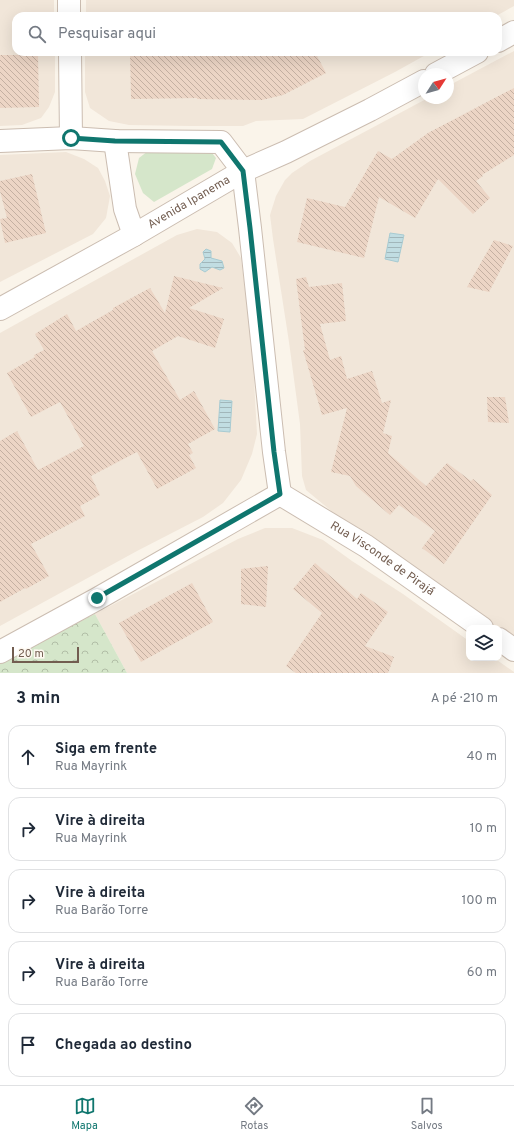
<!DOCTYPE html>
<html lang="pt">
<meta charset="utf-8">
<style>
:root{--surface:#fff;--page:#f6f6f7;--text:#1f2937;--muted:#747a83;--line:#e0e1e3;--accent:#0f766e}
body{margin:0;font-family:Overpass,sans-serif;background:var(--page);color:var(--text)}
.controls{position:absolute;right:12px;bottom:12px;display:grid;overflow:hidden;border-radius:8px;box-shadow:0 4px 16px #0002}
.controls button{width:36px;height:36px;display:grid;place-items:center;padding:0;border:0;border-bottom:1px solid var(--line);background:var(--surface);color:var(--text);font:20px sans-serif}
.compass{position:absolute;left:418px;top:68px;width:36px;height:36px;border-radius:50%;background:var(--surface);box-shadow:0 4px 16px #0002;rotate:54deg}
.scale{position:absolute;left:12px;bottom:10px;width:67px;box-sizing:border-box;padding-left:4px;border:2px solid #725d50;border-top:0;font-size:11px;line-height:14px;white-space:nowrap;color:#725d50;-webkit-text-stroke:3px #fdf8f0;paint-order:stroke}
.stop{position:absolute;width:12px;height:12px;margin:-9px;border:3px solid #0f766e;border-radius:50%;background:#fff}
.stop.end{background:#0f766e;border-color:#fff;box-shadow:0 1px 4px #0008}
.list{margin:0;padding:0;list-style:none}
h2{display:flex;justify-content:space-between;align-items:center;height:52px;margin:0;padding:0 16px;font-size:17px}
h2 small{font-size:13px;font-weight:400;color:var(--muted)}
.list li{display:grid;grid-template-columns:26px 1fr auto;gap:12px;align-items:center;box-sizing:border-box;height:64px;margin:0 8px 8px;padding:0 8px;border:1px solid var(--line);border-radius:12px}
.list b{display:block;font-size:15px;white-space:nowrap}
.list p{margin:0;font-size:13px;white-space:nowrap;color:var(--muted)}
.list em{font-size:13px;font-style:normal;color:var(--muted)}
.icon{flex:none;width:22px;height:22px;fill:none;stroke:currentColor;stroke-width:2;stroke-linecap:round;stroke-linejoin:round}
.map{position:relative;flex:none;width:514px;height:673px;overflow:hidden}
.search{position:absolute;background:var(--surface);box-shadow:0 4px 16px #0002;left:12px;right:12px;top:12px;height:44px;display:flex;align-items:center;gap:10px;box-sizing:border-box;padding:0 14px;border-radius:12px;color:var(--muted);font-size:15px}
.sheet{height:412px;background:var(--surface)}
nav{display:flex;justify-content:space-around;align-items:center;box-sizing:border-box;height:56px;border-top:1px solid var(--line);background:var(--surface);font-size:11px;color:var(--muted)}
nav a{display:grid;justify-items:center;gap:2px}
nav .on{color:var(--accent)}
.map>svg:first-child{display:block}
.residential{fill:#f1e6d9}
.green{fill:#d5e6ca}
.forest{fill:url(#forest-crowns)}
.water{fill:url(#water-rules);stroke:#a8cbd2}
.building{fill:url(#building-back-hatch)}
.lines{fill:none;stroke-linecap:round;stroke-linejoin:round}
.minor-casing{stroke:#cbbdb1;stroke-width:24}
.minor{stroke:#fff;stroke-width:22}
.route{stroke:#0f766e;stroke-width:5}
.labels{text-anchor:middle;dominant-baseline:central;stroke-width:3;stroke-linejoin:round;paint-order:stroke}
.street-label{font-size:12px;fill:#725d50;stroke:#fdf8f0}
</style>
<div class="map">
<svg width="514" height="673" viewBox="0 0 514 673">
<defs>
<pattern id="forest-crowns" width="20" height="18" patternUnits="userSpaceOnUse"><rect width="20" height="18" fill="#d5e6ca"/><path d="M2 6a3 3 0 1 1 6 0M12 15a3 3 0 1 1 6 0" fill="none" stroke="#b1bea6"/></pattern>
<pattern id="water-rules" width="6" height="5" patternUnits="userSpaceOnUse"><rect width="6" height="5" fill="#c1dde2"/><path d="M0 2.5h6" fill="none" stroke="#a1b6ba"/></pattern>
<pattern id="building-back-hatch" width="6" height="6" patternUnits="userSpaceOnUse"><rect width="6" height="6" fill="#ecd5c5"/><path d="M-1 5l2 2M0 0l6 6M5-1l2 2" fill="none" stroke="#c4b0a2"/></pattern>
</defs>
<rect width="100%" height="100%" fill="#faf4ea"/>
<g class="residential">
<polygon points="0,0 54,0 54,16 16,16 16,52 55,52 55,92 49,107 41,118 22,125 0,126"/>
<polygon points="86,0 514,0 514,6 496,16 86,16"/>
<polygon points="514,51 514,640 499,630 499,628 496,628 438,587 372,541 335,514 306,490 302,476 300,424 289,342 273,239 270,215 276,196 285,180 292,173 310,161 428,98 448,98 448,86"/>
<polygon points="85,52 431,52 395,72 303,119 256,121 243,126 190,126 129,125 109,121 90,108 85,92"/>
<polygon points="66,152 84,159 98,168 105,181 110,196 106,218 93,234 0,282 0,155"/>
<polygon points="197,229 217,232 232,243 241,258 252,345 257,434 252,454 241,480 223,503 203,517 137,551 0,626 0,333 177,235"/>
<polygon points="265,528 292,528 323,540 352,561 403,594 469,641 469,658 494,658 514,672 514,673 127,673 95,614 238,539"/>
</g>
<polygon class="green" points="152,148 208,148 216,158 212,169 154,202 143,193 135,174 139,158"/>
<polygon class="forest" points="95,614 127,673 0,673 0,662"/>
<g class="water">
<polygon points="390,233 404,235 398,262 385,259"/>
<polygon points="206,249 211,251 211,258 222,261 224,268 220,270 212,267 205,272 200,269 200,264 205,259 203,252"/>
<polygon points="220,400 232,401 230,432 218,431"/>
</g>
<g class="building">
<polygon points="130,52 315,52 326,73 283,95 262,100 197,99 197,98 131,99"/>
<polygon points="0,55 38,55 39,107 0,108"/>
<polygon points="514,88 514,155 482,175 483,176 476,181 490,198 473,214 438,179 415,218 379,197 364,258 297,242 307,198 345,207 378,151 392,159 428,133"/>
<polygon points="32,174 46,233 5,243 0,219 7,218 0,191 0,181"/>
<polygon points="494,240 513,246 489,292 467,287"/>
<polygon points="174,276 223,288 189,308 224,319 215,348 178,336 152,351 180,400 194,391 215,429 188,444 193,453 189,455 196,468 157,489 137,452 91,476 100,495 80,506 85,516 31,544 49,576 26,589 25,588 0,602 0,441 17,431 38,470 84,446 60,402 31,417 7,373 35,357 34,355 44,350 35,334 67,314 76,331 113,310 113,308 150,288 165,313"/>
<polygon points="306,277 309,287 342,283 346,321 320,324 330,360 341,356 347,379 372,371 382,403 391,400 383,433 392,436 388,453 426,486 447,463 471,481 473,479 492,495 444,564 422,548 435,531 399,505 390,515 356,486 350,476 331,472 347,408 322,415 303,350 305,350 296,279"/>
<polygon points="487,397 505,397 509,423 488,422"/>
<polygon points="315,563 357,599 361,593 388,612 365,646 394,657 388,673 296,673 286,666 322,613 293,589"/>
<polygon points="268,566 266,607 241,604 241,569"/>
<polygon points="192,583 213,622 141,662 119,623"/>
</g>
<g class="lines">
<defs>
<g id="minor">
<polyline points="69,0 69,16"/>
<polyline points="498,41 514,32"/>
<polyline points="70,52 71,138"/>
<polyline points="436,74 477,52"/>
<polyline points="0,141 71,138 115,141 221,142 243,171 250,228 274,452 280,494 97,599 0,652"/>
<polyline points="115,141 125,209 134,235"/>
<path id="s1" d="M0,309L134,235L243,171L286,152L370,110L424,81"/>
<path id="s2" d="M280,494L366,546L482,628"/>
<polyline points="499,639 514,650"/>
</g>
</defs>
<use href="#minor" class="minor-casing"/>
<use href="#minor" class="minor"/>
</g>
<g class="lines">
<polyline class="route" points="71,138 115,141 221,142 243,171 250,228 274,452 280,494 97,598"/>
</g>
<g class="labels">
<g class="street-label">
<text stroke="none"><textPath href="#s1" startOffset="217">Avenida Ipanema</textPath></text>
<text stroke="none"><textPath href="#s2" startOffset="121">Rua Visconde de Pirajá</textPath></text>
</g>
</g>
</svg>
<div class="controls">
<button><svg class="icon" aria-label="layers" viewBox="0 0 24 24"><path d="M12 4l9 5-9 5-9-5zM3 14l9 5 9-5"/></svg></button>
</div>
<svg class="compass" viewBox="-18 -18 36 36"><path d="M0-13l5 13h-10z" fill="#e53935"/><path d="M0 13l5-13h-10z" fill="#747a83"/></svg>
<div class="scale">20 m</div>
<div class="stop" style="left:71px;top:138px"></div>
<div class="stop end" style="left:97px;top:598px"></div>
<div class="search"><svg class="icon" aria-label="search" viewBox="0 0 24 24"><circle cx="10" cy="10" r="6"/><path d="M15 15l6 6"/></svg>Pesquisar aqui</div>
</div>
<section class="sheet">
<h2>3 min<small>A pé · 210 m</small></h2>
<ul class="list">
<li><svg class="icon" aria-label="ahead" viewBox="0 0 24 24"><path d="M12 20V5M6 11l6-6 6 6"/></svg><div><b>Siga em frente</b><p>Rua Mayrink</p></div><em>40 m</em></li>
<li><svg class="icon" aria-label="right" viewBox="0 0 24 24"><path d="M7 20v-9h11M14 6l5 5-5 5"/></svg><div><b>Vire à direita</b><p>Rua Mayrink</p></div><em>10 m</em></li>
<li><svg class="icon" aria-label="right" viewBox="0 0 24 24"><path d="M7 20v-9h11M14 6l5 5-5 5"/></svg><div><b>Vire à direita</b><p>Rua Barão Torre</p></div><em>100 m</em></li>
<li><svg class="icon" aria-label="right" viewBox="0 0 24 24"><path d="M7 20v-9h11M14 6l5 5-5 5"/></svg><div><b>Vire à direita</b><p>Rua Barão Torre</p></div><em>60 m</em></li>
<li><svg class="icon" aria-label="arrive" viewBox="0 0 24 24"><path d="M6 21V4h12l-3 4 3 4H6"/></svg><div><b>Chegada ao destino</b></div></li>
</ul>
</section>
<nav>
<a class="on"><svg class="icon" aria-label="map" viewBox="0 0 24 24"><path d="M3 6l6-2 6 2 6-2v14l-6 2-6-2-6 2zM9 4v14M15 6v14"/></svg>Mapa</a>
<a><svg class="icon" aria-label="directions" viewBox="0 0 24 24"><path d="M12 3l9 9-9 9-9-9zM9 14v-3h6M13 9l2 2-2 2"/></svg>Rotas</a>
<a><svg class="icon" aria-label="saved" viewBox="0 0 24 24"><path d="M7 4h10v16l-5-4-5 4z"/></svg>Salvos</a>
</nav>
